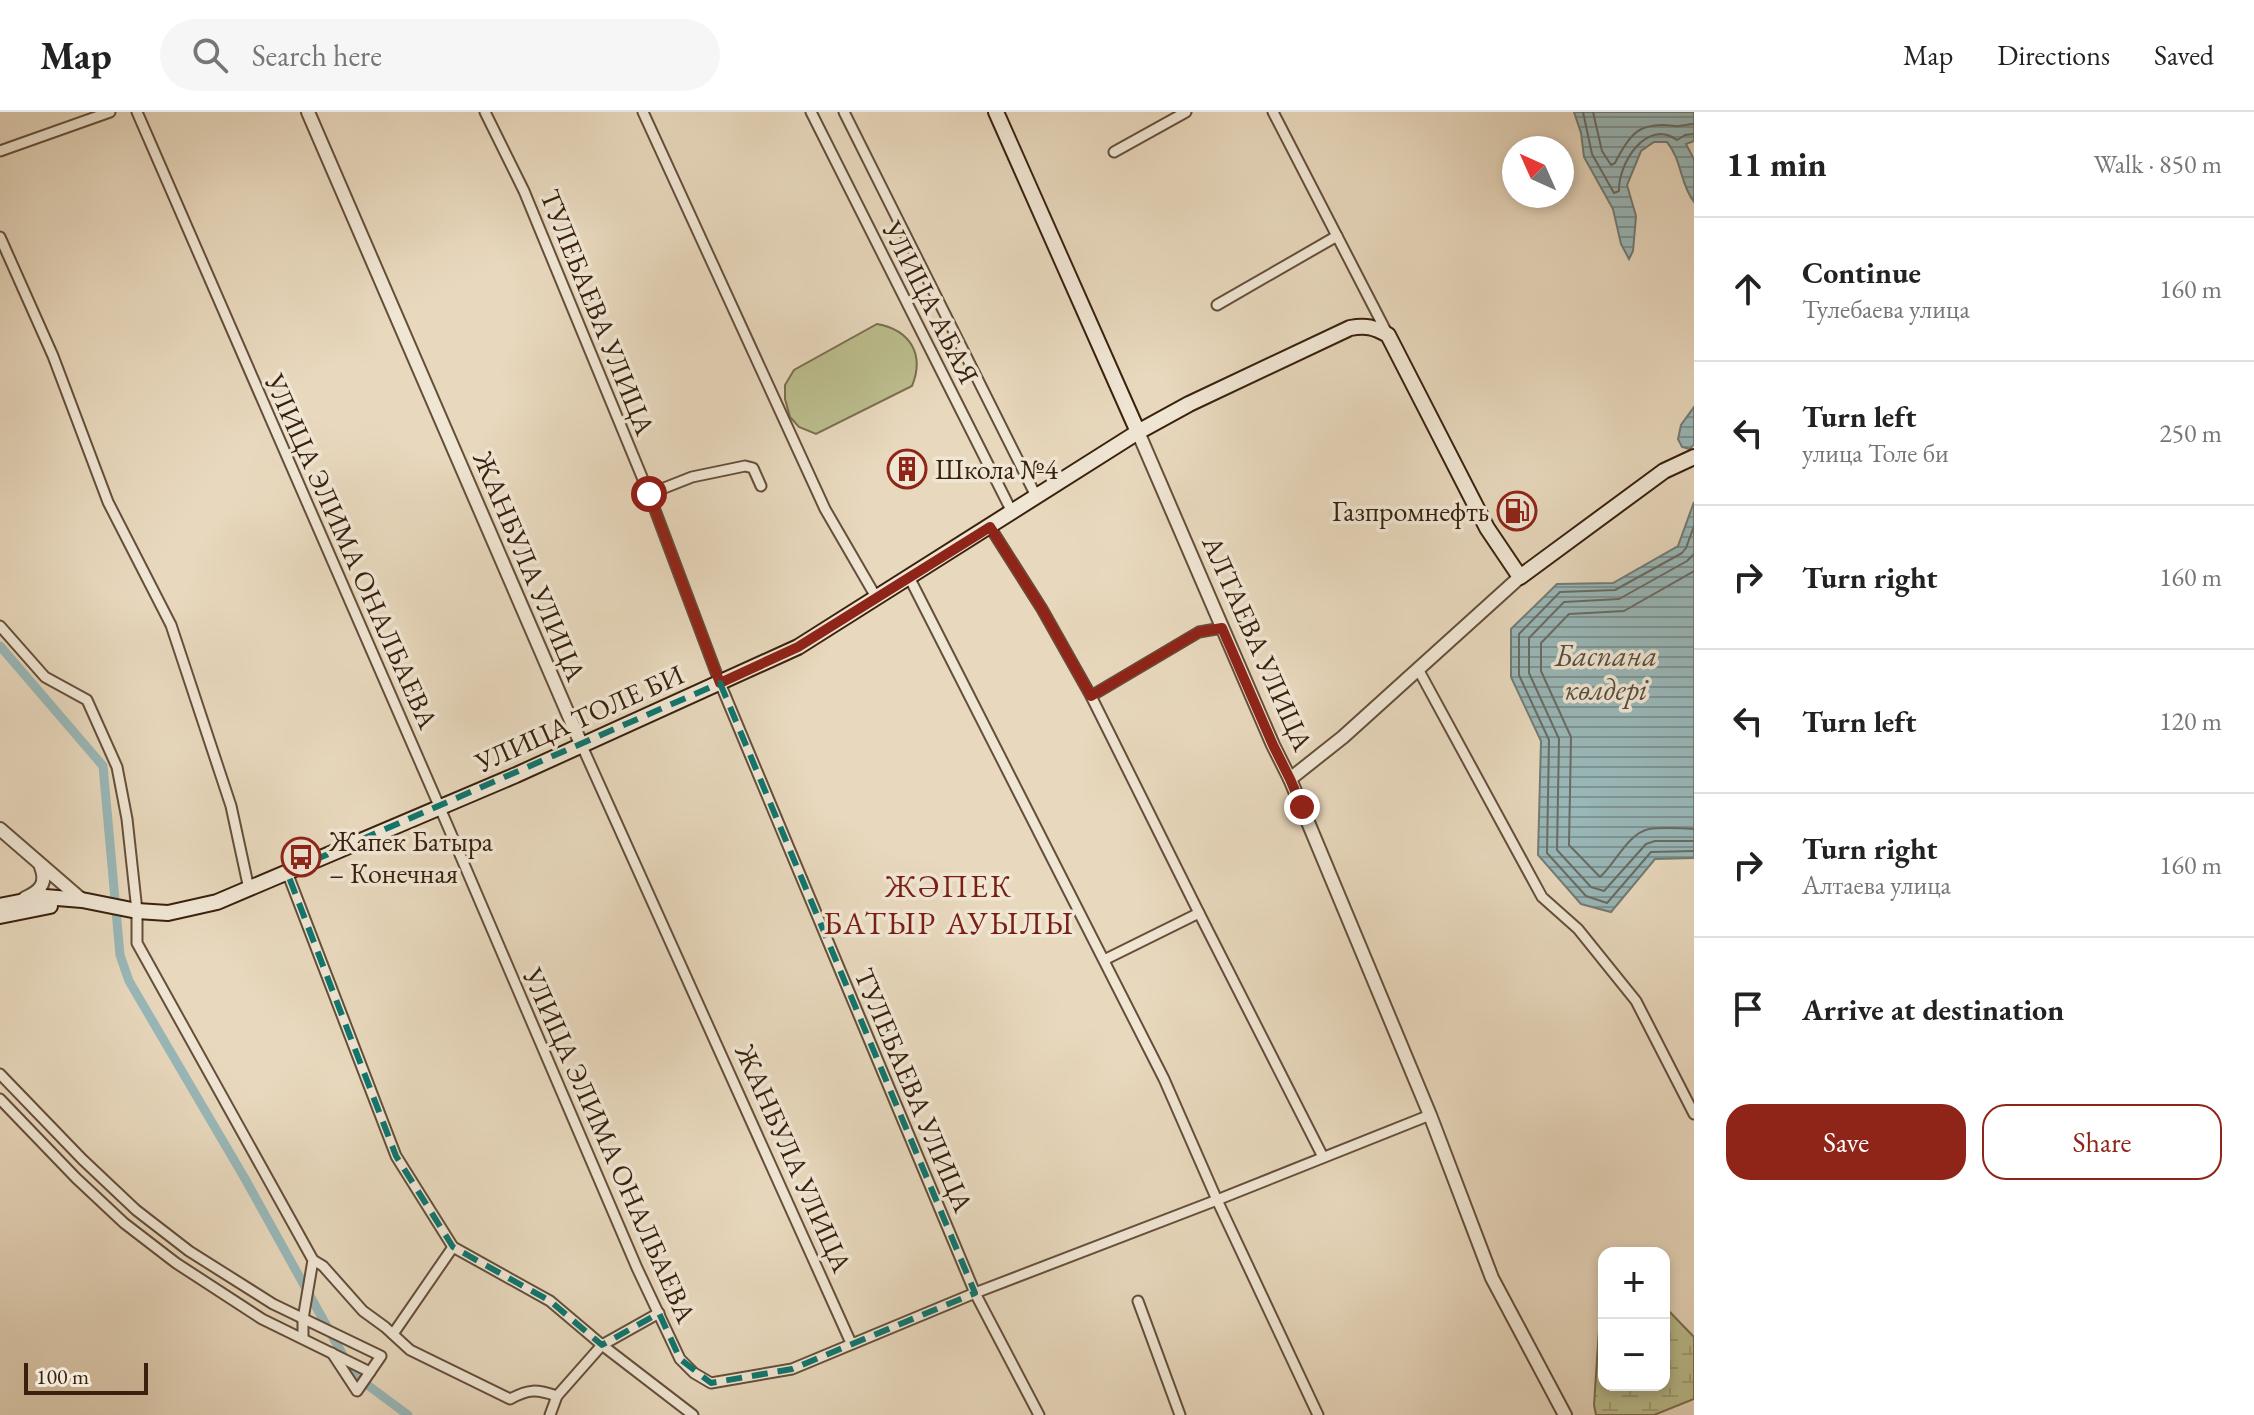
<!DOCTYPE html>
<meta charset="utf-8">
<style>
:root{--surface:#fff;--page:#f6f6f6;--text:#222;--muted:#767676;--line:#e0e0e0;--accent:#8f2418}
body{margin:0;font-family:"EB Garamond",serif;background:var(--page);color:var(--text)}
.controls{position:absolute;right:24px;bottom:24px;display:grid;overflow:hidden;border-radius:16px;box-shadow:0 4px 12px #0003}
.controls button{width:72px;height:72px;display:grid;place-items:center;padding:0;border:0;border-bottom:2px solid var(--line);background:var(--surface);color:var(--text);font:40px sans-serif}
.compass{position:absolute;left:1502px;top:24px;width:72px;height:72px;border-radius:50%;background:var(--surface);box-shadow:0 4px 12px #0003;rotate:315deg}
.scale{position:absolute;left:24px;bottom:20px;width:124px;box-sizing:border-box;padding-left:8px;border:4px solid #39210e;border-top:0;font-size:22px;line-height:28px;white-space:nowrap;color:#39210e;-webkit-text-stroke:6px #f0e6d4;paint-order:stroke}
.stop{position:absolute;width:24px;height:24px;margin:-18px;border:6px solid #8f2418;border-radius:50%;background:#fff}
.stop.end{background:#8f2418;border-color:#fff;box-shadow:0 2px 8px #0008}
.list{margin:0;padding:0;list-style:none}
h2{display:flex;justify-content:space-between;align-items:center;height:104px;margin:0;padding:0 32px;font-size:34px}
h2 small{font-size:26px;font-weight:400;color:var(--muted)}
.list li{display:grid;grid-template-columns:52px 1fr auto;gap:24px;align-items:center;box-sizing:border-box;height:144px;padding:0 32px;border-top:2px solid var(--line)}
.list b{display:block;font-size:30px;white-space:nowrap}
.list p{margin:0;font-size:26px;white-space:nowrap;color:var(--muted)}
.list em{font-size:26px;font-style:normal;color:var(--muted)}
.actions{display:flex;gap:16px;padding:24px 32px}
.actions a{flex:1;padding:18px 0;border:2px solid var(--accent);border-radius:24px;text-align:center;font-size:28px;color:var(--accent)}
.actions .main{background:var(--accent);color:#fff}
.icon{flex:none;width:44px;height:44px;fill:none;stroke:currentColor;stroke-width:2;stroke-linecap:round;stroke-linejoin:round}
.map{position:relative;flex:none;width:1694px;height:1303px;overflow:hidden}
header{display:flex;align-items:center;gap:48px;box-sizing:border-box;height:112px;padding:0 40px;background:var(--surface);border-bottom:2px solid var(--line)}
header strong{font-size:38px}
nav{display:flex;gap:44px;margin-inline-start:auto;font-size:28px}
.search{width:560px;height:72px;background:var(--page);display:flex;align-items:center;gap:20px;box-sizing:border-box;padding:0 28px;border-radius:44px;color:var(--muted);font-size:30px}
main{display:flex}
aside{flex:1;background:var(--surface)}
.map>svg:first-child{display:block}
.green{fill:#bbbd8d;stroke:#7a6f4e;stroke-width:2}
.wetland{fill:url(#wetland-marsh);stroke:#7a6f4e;stroke-width:2}
.water{fill:url(#water-rules);stroke:#737c75;stroke-width:2}
.lines{fill:none;stroke-linecap:round;stroke-linejoin:round}
.shore{stroke:#696c64;stroke-width:2}
.canal{stroke:#99b8b9;stroke-width:9}
.minor-casing{stroke:#654f3a;stroke-width:13}
.tertiary-casing{stroke:#654f3a;stroke-width:16}
.secondary-casing{stroke:#39210e;stroke-width:18}
.minor{stroke:#f0e6d4;stroke-width:9}
.tertiary{stroke:#f0e6d4;stroke-width:12}
.secondary{stroke:#f0e6d4;stroke-width:14}
.route{stroke:#8f2418;stroke-width:10}
.marked{fill:none;stroke:#0f766e;stroke-width:6;stroke-dasharray:16 10;stroke-linejoin:round}
.labels{text-anchor:middle;dominant-baseline:central;stroke-width:7;stroke-linejoin:round;paint-order:stroke}
.street-label{font-size:28px;fill:#39210e;stroke:#f0e6d4}
.poi-label{font-size:28px;fill:#39210e;stroke:#f0e6d4;text-anchor:start}
.water-label{font-size:30px;font-style:italic;fill:#564e41;stroke:#f0e6d4}
.quarter-label{font-size:32px;letter-spacing:2px;fill:#7a1f14;stroke:#f0e6d4}
</style>
<header>
<strong>Map</strong>
<div class="search"><svg class="icon" aria-label="search" viewBox="0 0 24 24"><circle cx="10" cy="10" r="6"/><path d="M15 15l6 6"/></svg>Search here</div>
<nav><a>Map</a><a>Directions</a><a>Saved</a></nav>
</header>
<main>
<div class="map">
<svg width="1694" height="1303" viewBox="0 0 1694 1303">
<defs>
<pattern id="wetland-marsh" width="20" height="14" patternUnits="userSpaceOnUse" patternTransform="scale(2)"><rect width="20" height="14" fill="#bbbd8d"/><path d="M1 5h8M5 5V1M11 12h8M15 12V8" fill="none" stroke="#a2a278"/></pattern>
<pattern id="water-rules" width="6" height="5" patternUnits="userSpaceOnUse" patternTransform="scale(2)"><rect width="6" height="5" fill="#99b8b9"/><path d="M0 2.5h6" fill="none" stroke="#7e9595"/></pattern>
</defs>
<rect width="100%" height="100%" fill="#e8d8bd"/>
<filter id="stains"><feTurbulence type="fractalNoise" baseFrequency=".0025" numOctaves="4"/><feColorMatrix values="0 0 0 0 .2 0 0 0 0 .09 0 0 0 0 .02 0 0 0 .5 -.17"/></filter>
<radialGradient id="worn" r=".72"><stop offset=".6" stop-color="#630" stop-opacity="0"/><stop offset="1" stop-color="#630" stop-opacity=".3"/></radialGradient>
<path class="green" d="M877,212C910,218 925,242 912,274L816,322L799,315L790,305L785,287V273L794,258Z"/>
<polygon class="wetland" points="1664,1194 1694,1225 1694,1287 1654,1303 1596,1303 1594,1293 1599,1217 1604,1214 1604,1273 1664,1273"/>
<g class="water">
<path d="M1574,0H1694V29L1686,32L1694,47V90C1680,72 1682,48 1667,30H1654L1641,39L1627,73L1636,104L1633,139L1629,147L1621,132L1613,97L1584,45L1581,21Z"/>
<polygon points="1694,295 1694,332 1690,337 1682,335 1678,327 1681,313"/>
<polygon points="1694,390 1694,746 1655,747 1611,800 1581,792 1538,743 1541,629 1511,565 1511,517 1557,472 1613,471 1678,434"/>
</g>
<g class="lines">
<g class="shore">
<path d="M1583,0L1592,42L1614,81L1619,79C1618,51 1647,6 1677,28L1685,23L1694,22"/>
<path d="M1593,0L1602,39L1611,53L1615,51C1630,21 1640,9 1675,14C1681,15 1688,12 1694,12"/>
<polyline points="1694,414 1686,436 1682,441 1615,478 1560,480 1519,522 1519,563 1549,628 1547,741 1586,784 1607,791 1651,740 1694,739"/>
<polyline points="1694,442 1687,449 1619,487 1564,490 1529,526 1529,561 1559,627 1557,738 1591,775 1604,779 1646,732 1655,729 1694,729"/>
<path d="M1694,459L1624,499L1569,502L1541,531V559L1571,625L1569,733L1600,765C1616,751 1627,722 1649,717C1663,715 1680,716 1694,717"/>
</g>
<polyline class="canal" points="0,534 103,654 120,843 129,869 244,1065 354,1263 408,1303"/>
<defs>
<g id="minor">
<polyline points="137,0 440,696 637,1156 680,1247 694,1261 711,1271 792,1257 975,1181 1217,1088 1430,1003"/>
<polyline points="485,0 524,79 649,382 720,571 975,1181 1039,1303"/>
<polyline points="643,0 825,397 876,485"/>
<polyline points="811,0 1012,400"/>
<polyline points="844,0 1036,384"/>
<polyline points="1273,0 1387,221"/>
<polyline points="0,39 110,0"/>
<polyline points="1114,40 1186,0"/>
<polyline points="0,125 53,244 108,390 171,513 231,694 249,777"/>
<polyline points="1217,193 1337,124"/>
<polyline points="649,382 692,365 745,354 753,356 761,374"/>
<polyline points="990,415 1042,497 1091,584 1199,801 1323,1045"/>
<polyline points="909,465 1164,967 1217,1088 1318,1303"/>
<polyline points="0,514 45,565 87,588 117,655 127,707 137,799 137,831 313,1148 303,1207 303,1226"/>
<polyline points="1418,557 1542,785 1578,817 1636,889 1694,1002"/>
<polyline points="1091,584 1199,520 1222,516"/>
<polyline points="582,634 851,1231"/>
<polyline points="287,760 396,1044 453,1135 550,1189 602,1233 693,1303"/>
<polyline points="1104,848 1199,801"/>
<polyline points="0,962 82,1047 136,1098 189,1139 273,1192 381,1244 357,1279 332,1241"/>
<polyline points="0,987 76,1066 124,1111 176,1151 262,1207 370,1260"/>
<path d="M313,1148L323,1154L363,1199L385,1215L410,1238L510,1287C529,1277 536,1277 557,1284"/>
<polyline points="1138,1189 1180,1303"/>
<polyline points="393,1222 453,1135"/>
<polyline points="550,1303 557,1284 602,1233 659,1201"/>
</g>
<g id="tertiary">
<polyline points="308,0 582,634"/>
<polyline points="1138,320 1273,633 1290,667 1430,1003 1492,1166 1565,1303"/>
<polyline points="1290,667 1343,625 1520,465"/>
<polyline points="0,717 82,788"/>
<path d="M25,786C39,780 48,772 41,755"/>
</g>
<g id="secondary">
<polyline points="996,0 1138,320"/>
<path d="M0,794L45,785L82,788L137,799L168,801L217,790L516,663L798,535L1138,320L1189,292L1350,216C1366,213 1374,215 1388,223L1487,416L1520,465L1664,359L1694,345"/>
<polyline points="0,804 50,794"/>
</g>
</defs>
<use href="#minor" class="minor-casing"/>
<use href="#tertiary" class="tertiary-casing"/>
<use href="#secondary" class="secondary-casing"/>
<use href="#minor" class="minor"/>
<use href="#tertiary" class="tertiary"/>
<use href="#secondary" class="secondary"/>
</g>
<g class="lines">
<polyline class="route" points="649,382 720,571 798,535 990,415 1042,497 1091,584 1199,520 1222,516 1273,633 1290,667 1302,695"/>
</g>
<path class="marked" d="M720,571L975,1181L792,1257L711,1271L680,1247L659,1201L602,1233L550,1189L453,1135L396,1044L287,760Z"/>
<defs>
<symbol id="building-ring" viewBox="-11 -11 22 22"><circle r="9.5" fill="#f0e6d4" stroke="#8f2418" stroke-width="1.5"/><path d="M-4-6H4V6H1V3H-1V6H-4ZM-2.5-4.3h1.7v1.8h-1.7ZM.8-4.3h1.7v1.8H.8ZM-2.5-1h1.7V.8h-1.7ZM.8-1h1.7V.8H.8Z" fill="#8f2418"/></symbol>
<symbol id="fuel-ring" viewBox="-11 -11 22 22"><circle r="9.5" fill="#f0e6d4" stroke="#8f2418" stroke-width="1.5"/><path d="M-5.5-6h7V0h2V4h1.3V-2.5L3-4.5l.8-.8L6-3V5H2.5V1h-1V6h-7ZM-4.2-4.7v3.2H.2V-4.7Z" fill="#8f2418"/></symbol>
<symbol id="bus-ring" viewBox="-11 -11 22 22"><circle r="9.5" fill="#f0e6d4" stroke="#8f2418" stroke-width="1.5"/><path d="M-5-6H5V4H4V6H2V4H-2V6H-4V4H-5ZM-3.5-4V0h7V-4ZM-3.5 1.2v1.5H-2V1.2ZM2 1.2v1.5H3.5V1.2Z" fill="#8f2418"/></symbol>
</defs>
<g fill-rule="evenodd">
<use href="#building-ring" x="885" y="335" width="44" height="44"/>
<use href="#fuel-ring" x="1495" y="377" width="44" height="44"/>
<use href="#bus-ring" x="279" y="723" width="44" height="44"/>
</g>
<g class="labels">
<g class="street-label">
<text transform="translate(931 190) rotate(63)">УЛИЦА АБАЯ</text>
<text transform="translate(598 200) rotate(68)">ТУЛЕБАЕВА УЛИЦА</text>
<text transform="translate(352 439) rotate(66)">УЛИЦА ЭЛИМА ОНАЛБАЕВА</text>
<text transform="translate(530 454) rotate(67)">ЖАНБУЛА УЛИЦА</text>
<text transform="translate(1258 531) rotate(66)">АЛТАЕВА УЛИЦА</text>
<text transform="translate(579 606) rotate(-24)">УЛИЦА ТОЛЕ БИ</text>
<text transform="translate(914 978) rotate(67)">ТУЛЕБАЕВА УЛИЦА</text>
<text transform="translate(610 1033) rotate(66)">УЛИЦА ЭЛИМА ОНАЛБАЕВА</text>
<text transform="translate(794 1046) rotate(66)">ЖАНБУЛА УЛИЦА</text>
</g>
<g class="poi-label">
<text x="935" y="357">Школа №4</text>
<text x="1489" y="399" text-anchor="end">Газпромнефть</text>
<text x="329" y="729">Жапек Батыра<tspan x="329" dy="32">– Конечная</tspan></text>
</g>
<g class="water-label">
<text x="1606" y="543">Баспана<tspan x="1606" dy="34">көлдері</tspan></text>
</g>
<g class="quarter-label">
<text x="949" y="774">ЖӘПЕК<tspan x="949" dy="37">БАТЫР АУЫЛЫ</tspan></text>
</g>
</g>
<rect width="100%" height="100%" filter="url(#stains)"/>
<rect width="100%" height="100%" fill="url(#worn)"/>
</svg>
<div class="controls">
<button>+</button>
<button>−</button>
</div>
<svg class="compass" viewBox="-18 -18 36 36"><path d="M0-13l5 13h-10z" fill="#e53935"/><path d="M0 13l5-13h-10z" fill="#767676"/></svg>
<div class="scale">100 m</div>
<div class="stop" style="left:649px;top:382px"></div>
<div class="stop end" style="left:1302px;top:695px"></div>
</div>
<aside>
<h2>11 min<small>Walk · 850 m</small></h2>
<ul class="list">
<li><svg class="icon" aria-label="ahead" viewBox="0 0 24 24"><path d="M12 20V5M6 11l6-6 6 6"/></svg><div><b>Continue</b><p>Тулебаева улица</p></div><em>160 m</em></li>
<li><svg class="icon" aria-label="left" viewBox="0 0 24 24"><path d="M17 20v-9H6M10 6l-5 5 5 5"/></svg><div><b>Turn left</b><p>улица Толе би</p></div><em>250 m</em></li>
<li><svg class="icon" aria-label="right" viewBox="0 0 24 24"><path d="M7 20v-9h11M14 6l5 5-5 5"/></svg><div><b>Turn right</b></div><em>160 m</em></li>
<li><svg class="icon" aria-label="left" viewBox="0 0 24 24"><path d="M17 20v-9H6M10 6l-5 5 5 5"/></svg><div><b>Turn left</b></div><em>120 m</em></li>
<li><svg class="icon" aria-label="right" viewBox="0 0 24 24"><path d="M7 20v-9h11M14 6l5 5-5 5"/></svg><div><b>Turn right</b><p>Алтаева улица</p></div><em>160 m</em></li>
<li><svg class="icon" aria-label="arrive" viewBox="0 0 24 24"><path d="M6 21V4h12l-3 4 3 4H6"/></svg><div><b>Arrive at destination</b></div></li>
</ul>
<div class="actions"><a class="main">Save</a><a>Share</a></div>
</aside>
</main>
